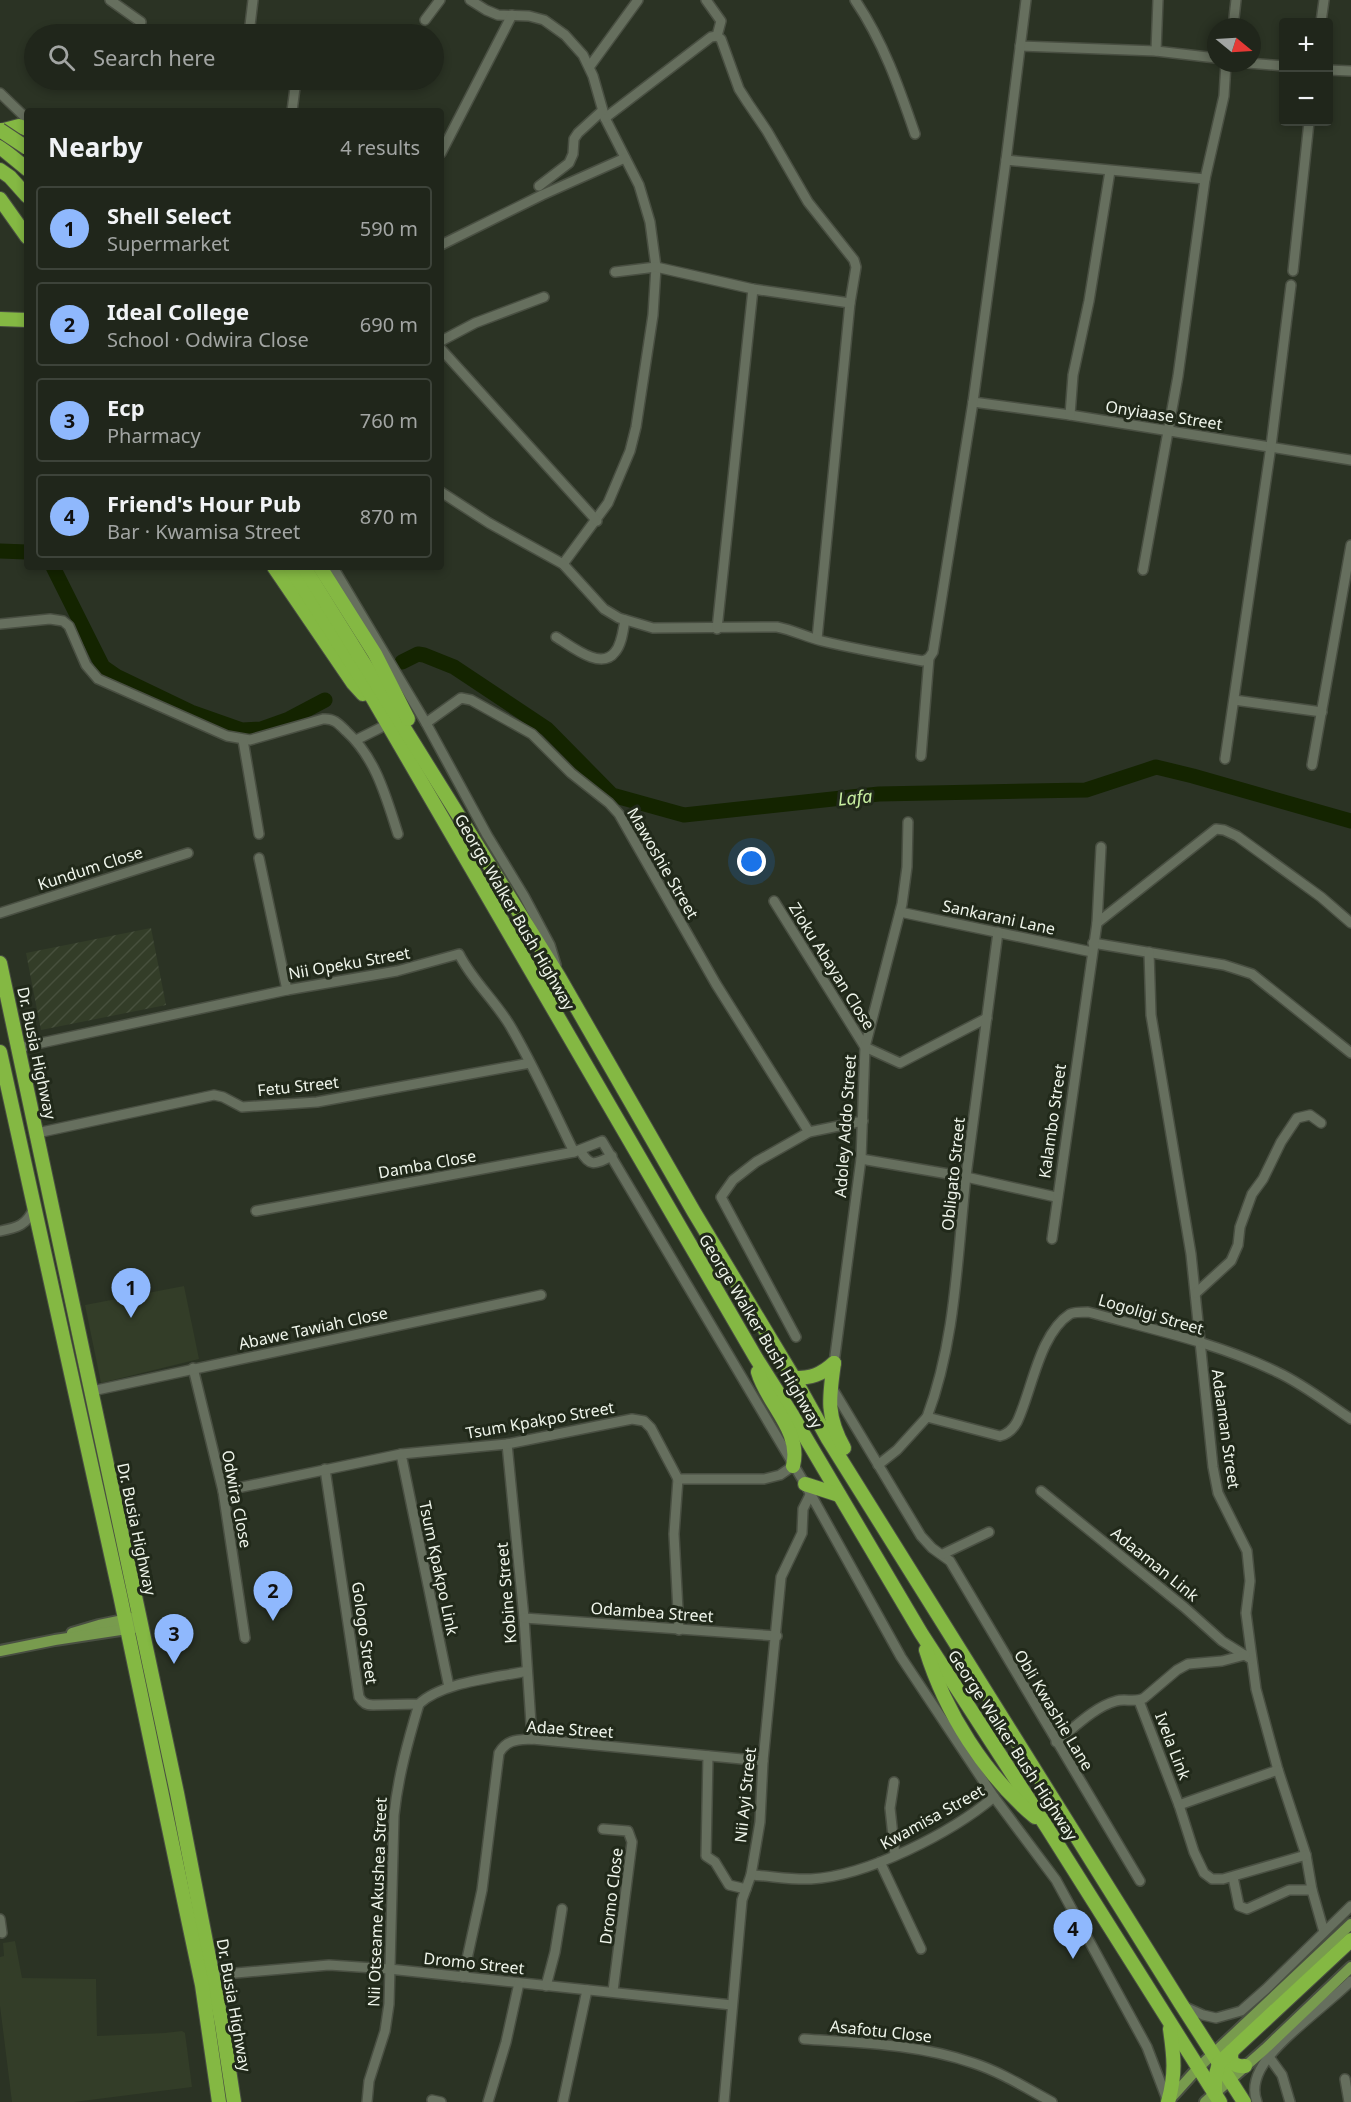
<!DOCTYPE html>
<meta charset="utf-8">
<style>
:root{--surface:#20261b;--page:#2d3228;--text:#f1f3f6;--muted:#a2a5a3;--line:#3d433a;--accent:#8fb8fd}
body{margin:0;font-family:"Noto Sans",sans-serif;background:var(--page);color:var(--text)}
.controls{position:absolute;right:18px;top:18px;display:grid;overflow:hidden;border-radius:6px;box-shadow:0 3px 9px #0003}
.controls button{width:54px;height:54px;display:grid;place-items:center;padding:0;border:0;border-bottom:2px solid var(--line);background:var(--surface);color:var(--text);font:30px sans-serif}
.compass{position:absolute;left:1207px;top:18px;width:54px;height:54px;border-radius:50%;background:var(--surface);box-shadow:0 3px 9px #0003;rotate:108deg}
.you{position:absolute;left:752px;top:862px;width:21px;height:21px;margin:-15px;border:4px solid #fff;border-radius:50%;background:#1a73e8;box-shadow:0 0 0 9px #1a73e833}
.badge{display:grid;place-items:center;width:39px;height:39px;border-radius:50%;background:var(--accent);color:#111;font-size:20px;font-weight:700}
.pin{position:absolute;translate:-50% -50px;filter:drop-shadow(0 2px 3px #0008)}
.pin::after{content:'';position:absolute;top:32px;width:21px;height:18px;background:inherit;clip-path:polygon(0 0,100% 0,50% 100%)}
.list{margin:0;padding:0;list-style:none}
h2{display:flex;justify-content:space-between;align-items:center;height:78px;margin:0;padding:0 24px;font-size:26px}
h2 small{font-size:20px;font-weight:400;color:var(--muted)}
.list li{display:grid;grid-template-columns:39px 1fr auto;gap:18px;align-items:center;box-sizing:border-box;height:84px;margin:0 12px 12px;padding:0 12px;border:2px solid var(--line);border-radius:6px}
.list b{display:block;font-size:22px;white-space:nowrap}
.list p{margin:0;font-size:20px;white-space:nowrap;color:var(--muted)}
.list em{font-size:20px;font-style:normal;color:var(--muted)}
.icon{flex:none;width:33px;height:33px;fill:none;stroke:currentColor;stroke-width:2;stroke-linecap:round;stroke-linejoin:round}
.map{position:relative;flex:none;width:1351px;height:2102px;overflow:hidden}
.search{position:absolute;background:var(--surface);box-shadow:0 3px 9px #0003;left:24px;top:24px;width:420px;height:66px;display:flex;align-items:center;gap:15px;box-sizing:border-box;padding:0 21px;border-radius:33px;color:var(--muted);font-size:22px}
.panel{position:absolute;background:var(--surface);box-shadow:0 3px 9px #0003;left:24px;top:108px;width:420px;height:462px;border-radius:6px}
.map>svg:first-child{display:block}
.built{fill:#333d28}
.industrial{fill:url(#industrial-furrows)}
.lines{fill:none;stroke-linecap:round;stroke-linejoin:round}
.river{stroke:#142400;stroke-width:15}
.minor-casing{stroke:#494f42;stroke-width:12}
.major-casing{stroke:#494f42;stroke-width:14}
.highway-casing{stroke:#494f42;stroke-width:16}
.minor{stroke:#666f5e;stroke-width:9}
.major{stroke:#789b4e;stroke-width:10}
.highway{stroke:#84b843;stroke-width:14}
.highway-bridge-casing{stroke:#494f42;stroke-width:16;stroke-linecap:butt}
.highway-bridge{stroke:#84b843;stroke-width:14}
.labels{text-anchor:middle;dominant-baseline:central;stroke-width:6;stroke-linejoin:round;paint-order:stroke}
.street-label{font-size:16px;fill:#eff5eb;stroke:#21291a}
.water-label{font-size:18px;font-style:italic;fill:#c8efa1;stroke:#21291a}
</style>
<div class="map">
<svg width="1351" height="2102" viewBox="0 0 1351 2102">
<defs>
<pattern id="industrial-furrows" width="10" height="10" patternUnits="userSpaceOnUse" patternTransform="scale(1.5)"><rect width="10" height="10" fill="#333d28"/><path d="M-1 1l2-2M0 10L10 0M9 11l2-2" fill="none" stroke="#47503d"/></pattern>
</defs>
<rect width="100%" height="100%" fill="#2b3324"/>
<g class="built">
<polygon points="184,1286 199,1359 101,1383 85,1305"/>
<polygon points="15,1941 22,1978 96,1979 97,2036 165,2033 182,2031 185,2033 192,2087 74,2102 12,2102 0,2006 0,1957 4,1956 3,1943"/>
</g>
<polygon class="industrial" points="151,928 166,1005 41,1030 26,953"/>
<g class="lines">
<g class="river">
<polyline points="0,551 27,552"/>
<polyline points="53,567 103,667 116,676 191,712 242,730 261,729 289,719 325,700"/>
<polyline points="402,662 418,654 424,655 454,667 547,729 612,795 684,815 879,794 1086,790 1156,767 1193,776 1351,821"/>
</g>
<defs>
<g id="minor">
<polyline points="110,0 141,22"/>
<polyline points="470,0 486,10 498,15 529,16 544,20 565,35 583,55 593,76 605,118 639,185 650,222 656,267 653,315 636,427 630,451 608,503 563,564"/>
<path d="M855,0C883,41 899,87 915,134"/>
<polyline points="425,20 440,0"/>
<polyline points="1321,22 1324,0"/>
<polyline points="1233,27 1236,0"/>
<polyline points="249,34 253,0"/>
<polyline points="717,36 721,39 739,89 748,103 767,131 808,202 854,260 856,267 850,303 817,639"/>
<polyline points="1020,46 1156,51 1216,58"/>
<polyline points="1156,51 1158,0"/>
<polyline points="1248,63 1284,66"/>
<polyline points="590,66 638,0"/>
<polyline points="1328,70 1351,71"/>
<polyline points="0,93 27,119"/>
<polyline points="292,111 296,80"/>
<polyline points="605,118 711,37 717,36 721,21 706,0"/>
<polyline points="441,153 512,15"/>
<polyline points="1006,160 1205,179"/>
<polyline points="539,186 569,163 573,154 574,139 578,133 602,111"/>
<polyline points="441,245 542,195 625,158"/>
<polyline points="1293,271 1309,122"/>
<polyline points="615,272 656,267 753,289 850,303"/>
<polyline points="441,341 475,323 544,297"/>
<polyline points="441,349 597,521"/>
<polyline points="973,402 1070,415 1351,460"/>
<polyline points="1070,415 1073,375 1089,301 1110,171"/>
<path d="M441,492L489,523L563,564L604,609L619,618L653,628L777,627C793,630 806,637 822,641C855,649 889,655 923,661L929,658"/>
<polyline points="333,567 426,723 487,835 524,896 550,945 556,965"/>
<polyline points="1143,570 1178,376 1205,179 1224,96 1226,63"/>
<path d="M0,624L50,619L63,621L69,626L86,665L98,679L227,736L250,740L323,719C334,718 339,724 346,731C376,758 386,797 398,834"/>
<polyline points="717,629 753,289"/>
<path d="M556,637C571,646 601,671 615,652C622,644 623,630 625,620"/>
<polyline points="1234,700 1322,712"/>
<polyline points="426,723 461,698 471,700 532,734 571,773 609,803 619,814 716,984 809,1132"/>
<polyline points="243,740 259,834"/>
<polyline points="356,740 386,725"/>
<polyline points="921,756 929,658 933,652 973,402 1006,160 1026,0"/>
<polyline points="1225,759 1271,446 1291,285"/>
<polyline points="1312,765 1351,545"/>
<polyline points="259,858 287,990"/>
<polyline points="774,901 865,1047 900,1063 987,1018"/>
<polyline points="900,912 1092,952"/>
<polyline points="0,913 188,853"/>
<polyline points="1097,923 1216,829 1224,830 1237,836 1321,897 1351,923"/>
<polyline points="1093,943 1224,965 1252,974 1351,1053"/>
<polyline points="1149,952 1151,1015 1191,1254 1213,1467 1218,1493 1247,1551 1250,1581 1246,1613 1256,1689 1278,1770 1306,1855 1312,1890 1324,1932"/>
<path d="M18,1048L287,990L397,971L459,954C473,982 497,1002 512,1029C535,1069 554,1111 574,1152"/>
<polyline points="37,1133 214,1095 223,1097 242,1107 317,1102 530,1063"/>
<path d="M580,1150C590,1168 595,1164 612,1156"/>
<polyline points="861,1159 966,1177 1056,1197"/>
<polyline points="256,1211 574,1152 602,1141 805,1484 901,1657 994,1797 1056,1880 1147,2047 1168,2102"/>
<path d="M0,1231C17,1228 27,1225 34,1208"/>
<polyline points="1052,1239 1097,923 1101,847"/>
<polyline points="1196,1293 1231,1261 1238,1245 1240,1227 1252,1194 1263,1179 1281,1142 1297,1118 1310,1115 1321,1123"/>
<polyline points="796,1337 721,1197 733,1180 756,1162 809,1132 863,1121"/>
<polyline points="834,1363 861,1159 865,1047 902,904 907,867 908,822"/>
<polyline points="193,1368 223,1491 245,1638"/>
<polyline points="831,1386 921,1536 932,1548 950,1561 1140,1881"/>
<polyline points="92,1391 541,1295"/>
<path d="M927,1417C956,1340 957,1257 966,1176C976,1094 988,1013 998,932"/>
<polyline points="507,1444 524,1618 532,1739"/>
<polyline points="401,1454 449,1687"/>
<path d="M878,1465L897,1450L927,1417L1000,1436C1008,1434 1013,1429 1017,1422C1032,1391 1039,1334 1070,1314C1074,1312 1082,1312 1088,1312C1151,1329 1218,1343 1277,1372C1303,1384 1327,1403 1351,1419"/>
<path d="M325,1469L359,1697C363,1703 366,1705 373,1705L419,1704C442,1682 495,1678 527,1671"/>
<polyline points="678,1479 674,1534 679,1630"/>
<polyline points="678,1479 764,1479 780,1475 793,1466"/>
<polyline points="223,1491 401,1454 507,1444 632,1419 644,1421 651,1428 678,1479"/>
<polyline points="1041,1491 1184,1607 1222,1641 1251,1659"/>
<polyline points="943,1554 989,1532"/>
<polyline points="524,1618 777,1636"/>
<polyline points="1139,1701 1179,1805 1194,1852 1204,1873 1212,1879 1223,1879 1306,1855"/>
<path d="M1056,1742C1074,1728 1094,1707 1116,1701C1125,1698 1135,1703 1144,1698L1177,1670L1188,1664L1222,1661L1245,1655"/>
<polyline points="708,1756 706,1856 715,1862 729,1885 746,1889"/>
<polyline points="894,1782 890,1808 895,1855"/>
<polyline points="1179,1805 1278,1770"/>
<polyline points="603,1829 628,1831 632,1842 613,1991"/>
<polyline points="880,1862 921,1949"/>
<path d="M751,1875C771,1876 791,1880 811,1879C867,1876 951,1833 994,1797"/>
<polyline points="1233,1877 1239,1906 1247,1909 1289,1890 1312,1890"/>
<polyline points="0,1919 2,1933"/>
<polyline points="213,1975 329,1965 389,1969 732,2005"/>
<path d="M463,1977L482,1890L499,1753C507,1739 518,1740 532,1739L763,1761"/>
<polyline points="546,1986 555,1952 562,1909"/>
<polyline points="1183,2006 1203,2015 1216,2018 1241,2011 1266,1989 1351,1906"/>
<path d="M804,2039C862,2043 918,2044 973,2063C1001,2072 1026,2088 1052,2102"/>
<polyline points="1269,2057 1282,2075 1290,2102"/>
<polyline points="1345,2079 1349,2102"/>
<polyline points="432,2100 441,2102"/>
<path d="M367,2102L369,2081L385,2031L389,2004L394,1815C398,1777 408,1741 419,1704"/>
<polyline points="488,2102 506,2042 519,1983"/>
<polyline points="563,2102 587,1990"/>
<polyline points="724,2102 742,1900 751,1875 760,1822 763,1761 781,1577 802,1533 803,1509 810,1495"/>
<path d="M1257,2102C1253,2092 1255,2080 1260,2070C1274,2042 1327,2005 1351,1981"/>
</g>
<g id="major">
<polyline points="72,1633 99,1625 133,1618"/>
<polyline points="0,1651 55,1640 140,1627"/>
<polyline points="1170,2099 1198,2068 1351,1924"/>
<polyline points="1205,2102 1265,2049 1351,1967"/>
</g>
<g id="highway">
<polyline points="0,131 19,126 27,129"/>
<polyline points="0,147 27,169"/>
<polyline points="0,170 10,177 27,196"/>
<polyline points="0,199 27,237"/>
<polyline points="0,319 27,320"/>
<polyline points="274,567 353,683 363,694"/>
<polyline points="290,567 361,678 756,1358 791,1413 921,1633 1048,1829 1220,2102"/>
<polyline points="304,567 559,977 694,1212 794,1378 828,1439 1181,2004 1244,2102"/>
<polyline points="320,567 375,654 408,719"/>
<polyline points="0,963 177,1793 222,2024 234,2102"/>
<polyline points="0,1052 120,1595 184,1900 202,1985 219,2102"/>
<path d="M834,1363C829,1398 826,1416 844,1448"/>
<path d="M758,1372C767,1404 802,1431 793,1466"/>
<path d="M794,1378C811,1378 821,1375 834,1363"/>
<polyline points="805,1484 839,1495"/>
<path d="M926,1650C945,1712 985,1775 1035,1817"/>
<path d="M1232,2051C1229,2062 1234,2067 1245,2066"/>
<polyline points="1215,2094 1215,2078 1219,2063 1351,1940"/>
<path d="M1168,2102C1176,2074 1174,2057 1170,2029"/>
</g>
</defs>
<use href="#minor" class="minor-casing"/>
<use href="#major" class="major-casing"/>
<use href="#highway" class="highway-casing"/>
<use href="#minor" class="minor"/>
<use href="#major" class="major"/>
<use href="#highway" class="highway"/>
<defs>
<polyline id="highway-bridge" points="0,130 27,148"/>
</defs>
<use href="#highway-bridge" class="highway-bridge-casing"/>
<use href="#highway-bridge" class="highway-bridge"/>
</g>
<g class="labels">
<g class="street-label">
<text transform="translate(1164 415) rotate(9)">Onyiaase Street</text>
<text transform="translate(663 863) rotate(60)">Mawoshie Street</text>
<text transform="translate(90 868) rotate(-18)">Kundum Close</text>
<text transform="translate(515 912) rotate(60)">George Walker Bush Highway</text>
<text transform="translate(999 917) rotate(12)">Sankarani Lane</text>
<text transform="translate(349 963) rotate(-10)">Nii Opeku Street</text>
<text transform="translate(832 966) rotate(58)">Zioku Abayan Close</text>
<text transform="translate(37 1053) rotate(78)">Dr. Busia Highway</text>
<text transform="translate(298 1086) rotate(-6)">Fetu Street</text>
<text transform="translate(1052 1121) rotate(-82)">Kalambo Street</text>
<text transform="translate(845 1126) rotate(-86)">Adoley Addo Street</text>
<text transform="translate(427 1164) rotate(-10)">Damba Close</text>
<text transform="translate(953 1174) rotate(-84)">Obligato Street</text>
<text transform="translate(1151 1314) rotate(16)">Logoligi Street</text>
<text transform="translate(313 1328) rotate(-12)">Abawe Tawiah Close</text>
<text transform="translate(761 1331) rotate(59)">George Walker Bush Highway</text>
<text transform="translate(540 1420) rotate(-10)">Tsum Kpakpo Street</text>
<text transform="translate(1226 1429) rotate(82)">Adaaman Street</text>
<text transform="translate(237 1499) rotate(79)">Odwira Close</text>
<text transform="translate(137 1529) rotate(78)">Dr. Busia Highway</text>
<text transform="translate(1155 1564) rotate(39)">Adaaman Link</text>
<text transform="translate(439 1568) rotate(78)">Tsum Kpakpo Link</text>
<text transform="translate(506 1593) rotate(-95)">Kobine Street</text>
<text transform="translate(652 1612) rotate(4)">Odambea Street</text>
<text transform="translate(365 1633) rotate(82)">Gologo Street</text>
<text transform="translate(1054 1710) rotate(59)">Obli Kwashie Lane</text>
<text transform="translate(570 1729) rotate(4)">Adae Street</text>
<text transform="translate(1013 1745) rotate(57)">George Walker Bush Highway</text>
<text transform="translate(1173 1746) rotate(69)">Ivela Link</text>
<text transform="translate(745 1795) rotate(-84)">Nii Ayi Street</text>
<text transform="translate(932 1817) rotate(-29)">Kwamisa Street</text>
<text transform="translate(611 1896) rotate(-83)">Dromo Close</text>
<text transform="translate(377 1902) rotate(-88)">Nii Otseame Akushea Street</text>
<text transform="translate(474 1963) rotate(6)">Dromo Street</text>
<text transform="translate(234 2005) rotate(80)">Dr. Busia Highway</text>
<text transform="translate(881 2031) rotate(6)">Asafotu Close</text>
</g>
<g class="water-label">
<text transform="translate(855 797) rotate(-6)">Lafa</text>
</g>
</g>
</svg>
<div class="controls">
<button>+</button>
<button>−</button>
</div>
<svg class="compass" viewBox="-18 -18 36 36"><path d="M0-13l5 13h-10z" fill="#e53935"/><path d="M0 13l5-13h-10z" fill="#a2a5a3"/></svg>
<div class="you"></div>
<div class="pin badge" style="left:131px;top:1318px">1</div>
<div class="pin badge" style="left:273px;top:1621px">2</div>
<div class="pin badge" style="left:174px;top:1664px">3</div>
<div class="pin badge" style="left:1073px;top:1959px">4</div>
<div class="search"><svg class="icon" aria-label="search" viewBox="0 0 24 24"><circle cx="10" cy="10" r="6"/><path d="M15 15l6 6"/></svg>Search here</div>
<section class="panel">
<h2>Nearby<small>4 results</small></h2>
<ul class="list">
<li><span class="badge">1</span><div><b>Shell Select</b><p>Supermarket</p></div><em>590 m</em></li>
<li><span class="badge">2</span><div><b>Ideal College</b><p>School · Odwira Close</p></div><em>690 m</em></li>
<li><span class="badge">3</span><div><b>Ecp</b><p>Pharmacy</p></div><em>760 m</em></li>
<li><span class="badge">4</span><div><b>Friend's Hour Pub</b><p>Bar · Kwamisa Street</p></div><em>870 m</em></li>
</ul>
</section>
</div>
